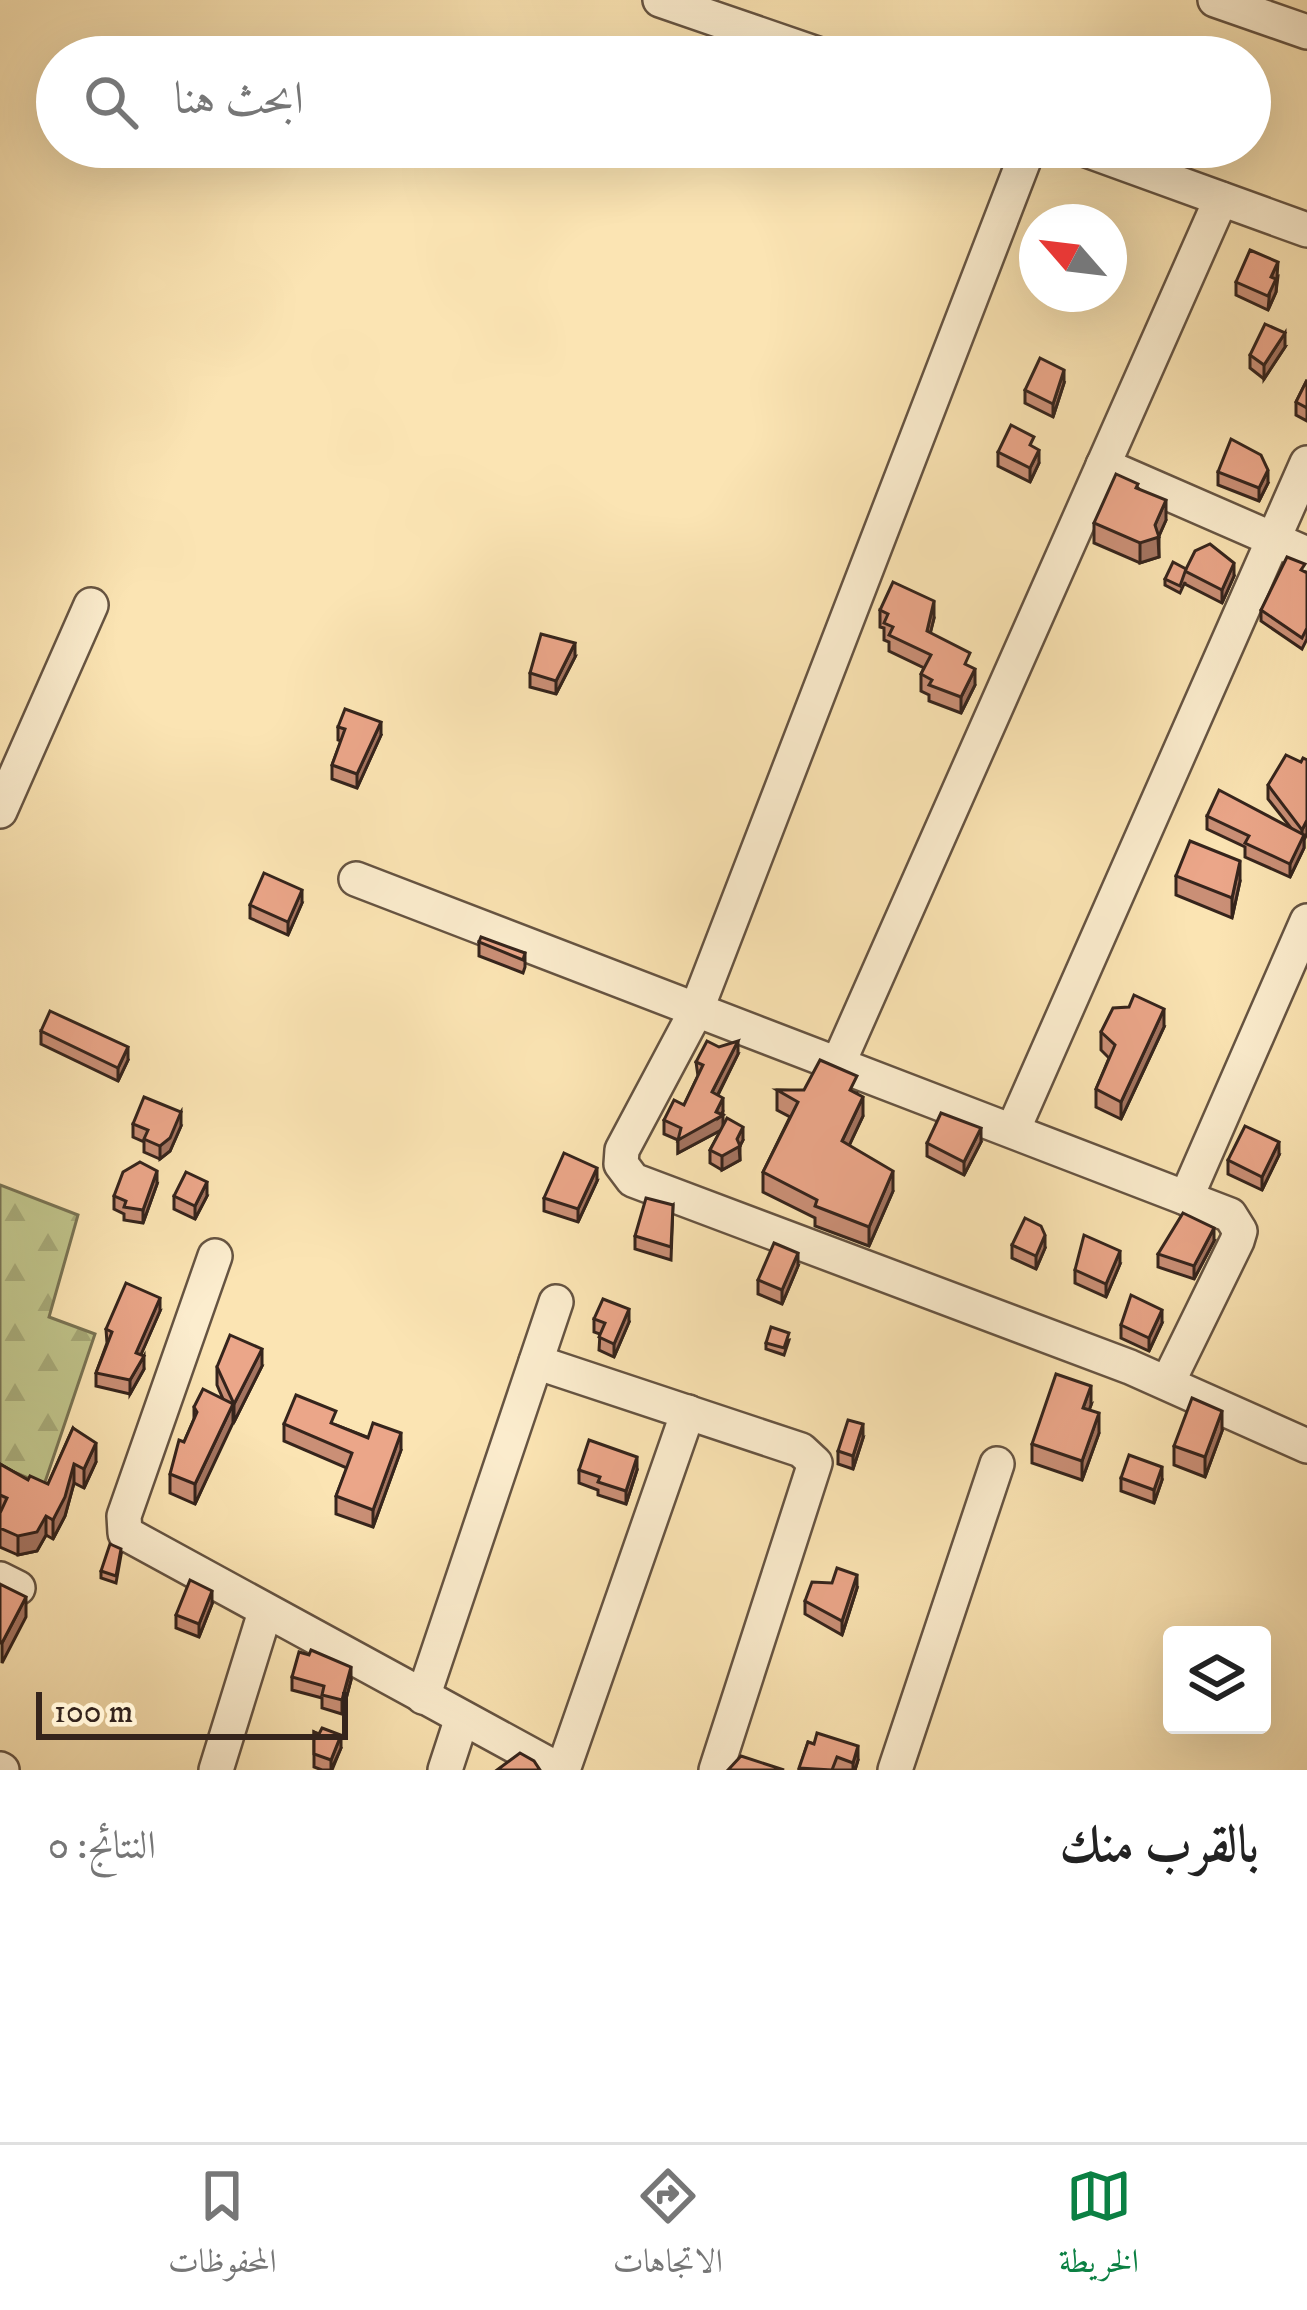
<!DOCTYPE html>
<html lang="ar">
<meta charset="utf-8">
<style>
:root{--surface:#fff;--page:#f2f2f2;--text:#222;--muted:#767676;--line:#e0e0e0;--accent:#0b8043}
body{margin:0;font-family:"IM FELL DW Pica",Amiri,serif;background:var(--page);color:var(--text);direction:rtl}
.controls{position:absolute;right:36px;bottom:36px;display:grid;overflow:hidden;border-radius:12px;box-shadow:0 12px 48px #0002}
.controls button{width:108px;height:108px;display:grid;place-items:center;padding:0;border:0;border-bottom:3px solid var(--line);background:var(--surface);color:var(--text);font:60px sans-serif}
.compass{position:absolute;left:1019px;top:204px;width:108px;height:108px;border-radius:50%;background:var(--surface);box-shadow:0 12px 48px #0002;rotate:298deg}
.scale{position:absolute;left:36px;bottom:30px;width:312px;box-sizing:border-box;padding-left:12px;border:6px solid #35241c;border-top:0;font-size:33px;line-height:42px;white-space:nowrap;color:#35241c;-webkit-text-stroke:9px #fcedce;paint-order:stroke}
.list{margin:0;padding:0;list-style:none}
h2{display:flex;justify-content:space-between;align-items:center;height:156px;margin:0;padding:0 48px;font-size:51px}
h2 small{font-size:39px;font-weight:400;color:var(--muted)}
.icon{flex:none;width:66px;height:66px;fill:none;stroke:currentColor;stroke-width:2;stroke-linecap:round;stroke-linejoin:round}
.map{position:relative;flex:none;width:1307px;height:1770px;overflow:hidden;direction:ltr}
.search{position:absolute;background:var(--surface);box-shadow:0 12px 48px #0002;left:36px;right:36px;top:36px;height:132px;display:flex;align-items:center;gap:30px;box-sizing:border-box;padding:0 42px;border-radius:66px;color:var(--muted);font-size:45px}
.sheet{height:372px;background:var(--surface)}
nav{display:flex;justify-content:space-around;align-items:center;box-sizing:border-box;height:168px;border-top:3px solid var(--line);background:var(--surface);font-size:33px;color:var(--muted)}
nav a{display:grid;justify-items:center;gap:6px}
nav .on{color:var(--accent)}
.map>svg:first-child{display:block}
.forest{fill:url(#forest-firs);stroke:#7a7454;stroke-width:3}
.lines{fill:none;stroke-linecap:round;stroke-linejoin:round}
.minor-casing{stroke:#665442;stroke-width:38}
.minor{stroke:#fcedce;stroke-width:33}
.wall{fill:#ca8f76;stroke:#35241c;stroke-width:3}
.shaded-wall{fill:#a47460;stroke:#35241c;stroke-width:3}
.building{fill:#eba689;stroke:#35241c;stroke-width:3}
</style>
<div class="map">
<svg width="1307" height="1770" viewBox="0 0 1307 1770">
<defs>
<pattern id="forest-firs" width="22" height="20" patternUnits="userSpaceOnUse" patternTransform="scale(3)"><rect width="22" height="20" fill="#c0c48b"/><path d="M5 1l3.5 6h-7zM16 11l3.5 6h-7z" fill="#a6a877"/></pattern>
</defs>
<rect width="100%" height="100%" fill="#fbe4b3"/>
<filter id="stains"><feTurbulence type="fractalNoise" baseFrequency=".00167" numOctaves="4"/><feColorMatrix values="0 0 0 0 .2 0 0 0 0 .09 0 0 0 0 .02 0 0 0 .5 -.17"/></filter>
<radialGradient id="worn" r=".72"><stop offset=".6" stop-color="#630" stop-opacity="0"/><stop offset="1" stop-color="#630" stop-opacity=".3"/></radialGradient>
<polygon class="forest" points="0,1185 78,1215 49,1317 95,1334 44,1485 0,1466"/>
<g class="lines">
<defs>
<g id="minor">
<polyline points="660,0 826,57"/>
<polyline points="1215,0 1307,32"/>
<polyline points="1029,147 696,1011 622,1150 621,1164 633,1180 1130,1367 1307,1446"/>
<polyline points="1078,147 1307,230"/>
<polyline points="1103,465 1307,554"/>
<polyline points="0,811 91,605"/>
<polyline points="356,879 1230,1215 1240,1231 1237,1241 1168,1382"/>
<polyline points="838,1064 1221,199"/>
<polyline points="1013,1130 1307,463"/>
<polyline points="1186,1198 1307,921"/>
<polyline points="215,1256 124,1516 125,1533 559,1770"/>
<polyline points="536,1362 801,1450 815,1463 716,1770"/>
<polyline points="0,1579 18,1588"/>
<polyline points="423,1697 556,1302"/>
<polyline points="0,1769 2,1770"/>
<polyline points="216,1770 265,1612"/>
<polyline points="445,1770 462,1718"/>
<polyline points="563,1770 688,1412"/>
<polyline points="895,1770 997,1464"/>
</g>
</defs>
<use href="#minor" class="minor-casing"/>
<use href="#minor" class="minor"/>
</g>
<g class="wall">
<polygon points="1278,276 1276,292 1268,310 1236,295 1236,282"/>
<polygon points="1285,347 1264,379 1250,368 1250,355"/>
<polygon points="1307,380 1307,421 1296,415 1296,402"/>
<polygon points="1064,383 1053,417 1025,403 1025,390"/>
<polygon points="1034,448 1039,463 1030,482 998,466 998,452"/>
<polygon points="1218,472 1268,483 1259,501 1218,485"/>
<polygon points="1138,488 1166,520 1159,536 1159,557 1140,563 1094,543 1094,523"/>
<polygon points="1186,569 1234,576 1222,603 1185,584 1185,582 1180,593 1165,585 1165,579"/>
<polygon points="1305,572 1307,573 1307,639 1302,649 1261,621 1261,610"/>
<polygon points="880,610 934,618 930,633 975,685 961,713 929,701 929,695 921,691 921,674 924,668 889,651 889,642 884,640 884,628 880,627"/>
<polygon points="575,657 556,694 530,687 530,673"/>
<polygon points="338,727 381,735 357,788 332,779 332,765 341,741 338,740"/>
<polygon points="1307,760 1307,833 1304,840 1304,848 1290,877 1245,857 1245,847 1207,829 1207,816 1291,828 1268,799 1268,785"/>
<polygon points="1176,876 1240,881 1232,918 1176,895"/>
<polygon points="302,903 288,935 250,918 250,905"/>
<polygon points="479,942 525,953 525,967 523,973 479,956"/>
<polygon points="1164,1027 1121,1119 1096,1107 1096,1089 1109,1058 1101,1050 1101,1032"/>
<polygon points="41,1031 128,1060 118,1081 41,1044"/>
<polygon points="738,1054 718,1095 723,1111 721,1115 723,1125 743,1140 740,1146 740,1160 722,1170 710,1163 710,1150 721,1130 678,1153 678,1140 664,1134 664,1120 684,1105 698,1076 696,1062"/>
<polygon points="777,1090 857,1093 863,1116 849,1145 893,1191 869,1246 815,1226 815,1218 763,1192 763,1172 790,1117 777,1110"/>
<polygon points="133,1124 181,1126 170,1151 160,1159 144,1152 144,1142 133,1137"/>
<polygon points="981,1142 964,1175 927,1156 927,1143"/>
<polygon points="1279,1155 1262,1190 1228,1174 1228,1160"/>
<polygon points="597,1181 578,1222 544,1211 544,1198"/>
<polygon points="157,1184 143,1223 124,1220 124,1214 114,1209 114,1196"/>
<polygon points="174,1196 207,1196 195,1219 174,1209"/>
<polygon points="673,1205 671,1260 635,1249 635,1236"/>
<polygon points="1214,1241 1194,1279 1158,1267 1158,1254"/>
<polygon points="1012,1245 1045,1248 1036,1269 1012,1258"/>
<polygon points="1120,1264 1106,1297 1075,1283 1075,1270"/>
<polygon points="798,1266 782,1304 758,1294 758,1280"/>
<polygon points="160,1311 141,1354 144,1369 130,1394 96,1386 96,1373 107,1343 106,1329"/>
<polygon points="594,1319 629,1322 614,1357 599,1350 600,1334 594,1332"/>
<polygon points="1162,1323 1149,1351 1121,1338 1121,1325"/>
<polygon points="789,1340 784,1355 766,1349 766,1343"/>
<polygon points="262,1366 234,1422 233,1420 195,1504 170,1493 170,1474 194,1419 194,1407 223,1399 217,1385 217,1367"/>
<polygon points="1091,1405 1089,1410 1099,1433 1082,1480 1032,1463 1032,1444"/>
<polygon points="284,1424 336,1425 401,1450 373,1527 336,1514 336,1496 347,1468 284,1441"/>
<polygon points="73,1428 96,1462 84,1488 74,1483 65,1516 53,1539 46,1535 37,1551 18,1555 0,1547 0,1464 28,1480 48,1484"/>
<polygon points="1222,1431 1205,1477 1174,1465 1174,1446"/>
<polygon points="863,1438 853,1469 838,1464 838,1451"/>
<polygon points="579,1470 637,1470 626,1504 598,1495 598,1490 579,1483"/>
<polygon points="1121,1478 1162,1480 1154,1503 1121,1491"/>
<polygon points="121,1555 116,1583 101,1578 101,1571"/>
<polygon points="857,1588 842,1635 805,1614 805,1601"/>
<polygon points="212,1604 199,1637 176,1628 176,1615"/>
<polygon points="292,1677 351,1680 342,1714 322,1708 322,1698 292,1690"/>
<polygon points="314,1732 341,1748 332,1770 322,1770 314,1767"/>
<polygon points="808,1742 858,1760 855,1770 799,1770"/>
</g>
<g class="shaded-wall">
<polygon points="1278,262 1276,292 1268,310 1271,277"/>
<polygon points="1285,333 1285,347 1264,379 1264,365"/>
<polygon points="1064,370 1064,383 1053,417 1053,404"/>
<polygon points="1039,450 1039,463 1030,482 1030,468"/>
<polygon points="1268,470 1268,483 1259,501 1259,488"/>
<polygon points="1166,500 1166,520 1158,538 1159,557 1140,563 1140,543 1155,525"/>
<polygon points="1234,563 1234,576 1222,603 1222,590"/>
<polygon points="934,601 934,618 927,647 927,631"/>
<polygon points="575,643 575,657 556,694 556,681"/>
<polygon points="975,669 975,685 961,713 961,697"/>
<polygon points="381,722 381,735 357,788 357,774"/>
<polygon points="1307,820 1307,833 1304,840 1304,848 1290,877 1290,864 1302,837 1302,830"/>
<polygon points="1240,861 1240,881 1232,918 1232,898"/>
<polygon points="302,890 302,903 288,935 288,922"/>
<polygon points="1164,1009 1164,1027 1121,1119 1121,1102"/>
<polygon points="738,1041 738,1054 712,1106 712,1092"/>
<polygon points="128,1047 128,1060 118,1081 118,1068"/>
<polygon points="863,1097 863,1116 842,1161 842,1141"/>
<polygon points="723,1098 723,1111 720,1117 723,1115 723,1129 678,1153 678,1140 716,1112"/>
<polygon points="181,1112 181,1126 170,1151 160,1159 160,1146"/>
<polygon points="743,1127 743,1140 739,1147 740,1160 722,1170 722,1156 737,1139"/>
<polygon points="981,1128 981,1142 964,1175 964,1162"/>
<polygon points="1279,1142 1279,1155 1262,1190 1262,1177"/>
<polygon points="597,1168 597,1181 578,1222 578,1209"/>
<polygon points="157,1171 157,1184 143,1223 143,1210"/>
<polygon points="893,1171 893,1191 869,1246 869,1227"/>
<polygon points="207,1182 207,1196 195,1219 195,1206"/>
<polygon points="1214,1228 1214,1241 1194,1279 1194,1266"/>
<polygon points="1045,1235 1045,1248 1036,1269 1036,1256"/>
<polygon points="1120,1251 1120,1264 1106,1297 1106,1284"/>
<polygon points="798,1253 798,1266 782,1304 782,1290"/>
<polygon points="160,1298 160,1311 136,1366 136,1353"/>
<polygon points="629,1309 629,1322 614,1357 614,1344"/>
<polygon points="1162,1310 1162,1323 1149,1351 1149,1338"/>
<polygon points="262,1349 262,1366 234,1422 234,1404"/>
<polygon points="144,1356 144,1369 130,1394 130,1380"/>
<polygon points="1091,1386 1091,1405 1083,1427 1083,1408"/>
<polygon points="233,1404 233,1423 195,1504 195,1484"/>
<polygon points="1222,1411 1222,1431 1205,1477 1205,1457"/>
<polygon points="1099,1413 1099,1433 1082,1480 1082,1461"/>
<polygon points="863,1424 863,1438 853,1469 853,1456"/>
<polygon points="401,1433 401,1450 373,1527 373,1510"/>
<polygon points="96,1443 96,1462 84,1488 84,1469"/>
<polygon points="637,1457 637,1470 626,1504 626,1491"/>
<polygon points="74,1464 74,1483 65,1516 53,1539 53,1520"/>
<polygon points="1162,1467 1162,1480 1154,1503 1154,1490"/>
<polygon points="46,1516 46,1535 37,1551 18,1555 18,1536"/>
<polygon points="857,1575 857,1588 842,1635 842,1621"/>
<polygon points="212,1591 212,1604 199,1637 199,1624"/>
<polygon points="26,1597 26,1617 2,1663 2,1643"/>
<polygon points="351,1667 351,1680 342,1714 342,1700"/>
<polygon points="341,1735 341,1748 331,1770 331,1760"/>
<polygon points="858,1746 858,1760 855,1770 853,1770 853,1763"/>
</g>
<g class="building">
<polygon points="1250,250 1278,262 1271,277 1276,279 1268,296 1236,282"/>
<polygon points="1265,324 1285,333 1264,365 1250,355"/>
<polygon points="1040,358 1064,370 1053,404 1025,390"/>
<polygon points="1307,380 1307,408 1296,402"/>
<polygon points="1011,425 1034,437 1030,445 1039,450 1030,468 998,452"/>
<polygon points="1231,439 1261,455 1268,470 1259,488 1218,472"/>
<polygon points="1116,474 1138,484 1136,488 1166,500 1155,525 1159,537 1140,543 1094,523"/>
<polygon points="1210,544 1234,563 1222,590 1185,571 1195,551"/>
<polygon points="1287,557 1305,564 1301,570 1307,573 1307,628 1302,638 1261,610"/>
<polygon points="1173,562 1186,569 1180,586 1165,579"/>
<polygon points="893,582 934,601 927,631 970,653 965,664 975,669 961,697 929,685 932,680 921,674 931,655 889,635 893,627 884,623 888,614 880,610"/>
<polygon points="541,634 575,643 556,681 530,673"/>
<polygon points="345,709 381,722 357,774 332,765 345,729 338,727"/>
<polygon points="1286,755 1301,762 1303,758 1307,760 1307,820 1302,830 1268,785"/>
<polygon points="1219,790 1304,835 1290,864 1245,843 1249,836 1207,816"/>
<polygon points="1190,841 1240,861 1232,898 1176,876"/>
<polygon points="264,873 302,890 288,922 250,905"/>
<polygon points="481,937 525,953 523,960 479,942"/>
<polygon points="1134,995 1164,1009 1121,1102 1096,1089 1115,1045 1101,1032 1113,1008 1129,1007"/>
<polygon points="50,1011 128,1047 118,1068 41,1031"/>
<polygon points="707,1041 719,1047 738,1041 712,1092 723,1098 716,1112 723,1115 678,1140 681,1128 664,1120 674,1100 684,1105 703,1065 696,1062"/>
<polygon points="820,1060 857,1076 850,1090 863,1097 842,1141 893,1171 869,1227 815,1206 817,1200 763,1172 798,1102 777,1090 804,1090"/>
<polygon points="144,1097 181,1112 170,1138 160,1146 144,1139 148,1130 133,1124"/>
<polygon points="941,1113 981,1128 964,1162 927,1143"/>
<polygon points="727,1118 743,1127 737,1139 740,1146 722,1156 710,1150"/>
<polygon points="1245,1126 1279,1142 1262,1177 1228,1160"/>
<polygon points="564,1153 597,1168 578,1209 544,1198"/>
<polygon points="140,1162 157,1171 143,1210 124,1207 126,1201 114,1196 123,1172"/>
<polygon points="186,1172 207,1182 195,1206 174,1196"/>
<polygon points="646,1198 673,1205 671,1247 635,1236"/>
<polygon points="1183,1213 1214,1228 1194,1266 1158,1254"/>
<polygon points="1025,1218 1041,1226 1045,1235 1036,1256 1012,1245"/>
<polygon points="1084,1235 1120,1251 1106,1284 1075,1270"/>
<polygon points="774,1243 798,1253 782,1290 758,1280"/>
<polygon points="126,1283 160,1298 136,1353 144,1356 130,1380 96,1373 112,1332 106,1329"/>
<polygon points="1131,1295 1162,1310 1149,1338 1121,1325"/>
<polygon points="603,1299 629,1309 614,1344 599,1337 605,1323 594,1319"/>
<polygon points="771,1327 789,1333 784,1348 766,1343"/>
<polygon points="230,1335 262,1349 234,1404 217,1367"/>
<polygon points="1056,1374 1091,1386 1083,1408 1099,1413 1082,1461 1032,1444"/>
<polygon points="203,1389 233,1404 195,1484 170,1474 179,1440 184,1442 197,1412 194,1407"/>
<polygon points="296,1395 336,1411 331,1423 368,1438 373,1423 401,1433 373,1510 336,1496 352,1453 284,1424"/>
<polygon points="1192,1398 1222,1411 1205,1457 1174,1446"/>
<polygon points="848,1420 863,1424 853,1456 838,1451"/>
<polygon points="73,1428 96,1443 84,1469 74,1464 65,1497 53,1520 46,1516 37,1532 18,1536 0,1528 0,1513 7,1498 0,1495 0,1464 28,1480 30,1476 48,1484"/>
<polygon points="589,1440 637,1457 626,1491 598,1482 600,1477 579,1470"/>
<polygon points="1129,1455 1162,1467 1154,1490 1121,1478"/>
<polygon points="110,1544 121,1549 116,1576 101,1571"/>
<polygon points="837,1568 857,1575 842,1621 805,1601 812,1582 832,1583"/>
<polygon points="190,1580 212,1591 199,1624 176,1615"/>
<polygon points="0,1584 26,1597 2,1643 0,1643"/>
<polygon points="311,1650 351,1667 342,1700 322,1695 324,1686 292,1677 299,1652 309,1655"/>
<polygon points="322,1728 341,1735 331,1760 314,1754 314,1732 319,1734"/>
<polygon points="817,1733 858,1746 853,1763 837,1757 832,1770 799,1768 808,1742 814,1744"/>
<polygon points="520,1753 534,1761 540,1770 497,1770"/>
<polygon points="741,1756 784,1770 728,1770"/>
</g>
<rect width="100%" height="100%" filter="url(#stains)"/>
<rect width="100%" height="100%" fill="url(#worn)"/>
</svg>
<div class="controls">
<button><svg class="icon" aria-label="layers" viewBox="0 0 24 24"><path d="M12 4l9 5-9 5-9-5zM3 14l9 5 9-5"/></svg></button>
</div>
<svg class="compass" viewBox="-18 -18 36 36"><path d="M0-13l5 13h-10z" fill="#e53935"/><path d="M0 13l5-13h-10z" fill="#767676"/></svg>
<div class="scale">100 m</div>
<div class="search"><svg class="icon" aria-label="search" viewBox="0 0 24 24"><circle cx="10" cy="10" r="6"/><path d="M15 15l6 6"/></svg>ابحث هنا</div>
</div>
<section class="sheet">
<h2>بالقرب منك<small>النتائج: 0</small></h2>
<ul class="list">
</ul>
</section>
<nav>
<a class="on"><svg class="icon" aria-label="map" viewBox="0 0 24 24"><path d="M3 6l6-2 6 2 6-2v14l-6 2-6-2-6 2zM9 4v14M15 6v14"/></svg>الخريطة</a>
<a><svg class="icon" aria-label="directions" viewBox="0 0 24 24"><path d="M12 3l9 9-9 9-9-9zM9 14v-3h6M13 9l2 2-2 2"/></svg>الاتجاهات</a>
<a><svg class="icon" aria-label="saved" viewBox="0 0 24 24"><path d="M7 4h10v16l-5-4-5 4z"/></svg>المحفوظات</a>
</nav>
